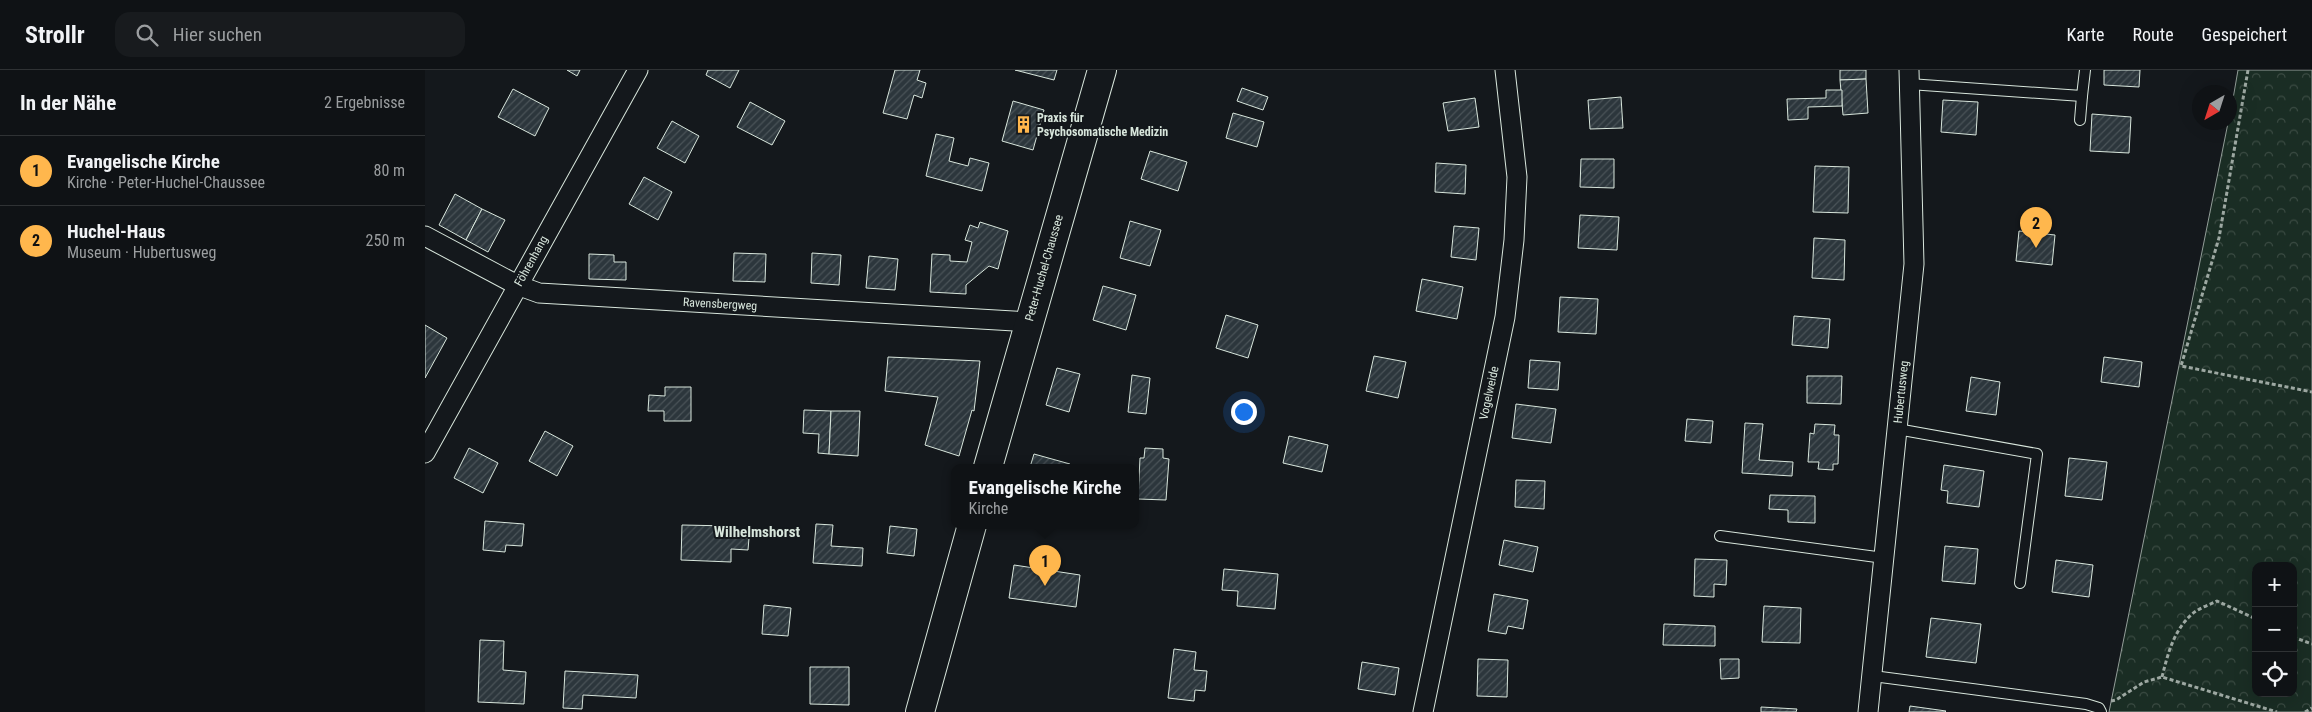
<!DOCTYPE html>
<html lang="de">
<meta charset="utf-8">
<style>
:root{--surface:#0f1215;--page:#181b1e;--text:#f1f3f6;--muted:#9b9ea0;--line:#2f3234;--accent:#ffb74d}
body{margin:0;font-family:"Roboto Condensed",sans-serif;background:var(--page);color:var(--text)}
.controls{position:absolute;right:15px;bottom:15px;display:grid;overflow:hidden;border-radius:10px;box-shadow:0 5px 20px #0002}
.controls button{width:45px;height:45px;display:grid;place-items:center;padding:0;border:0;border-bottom:1px solid var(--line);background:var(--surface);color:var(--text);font:25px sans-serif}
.compass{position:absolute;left:1767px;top:15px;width:45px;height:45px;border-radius:50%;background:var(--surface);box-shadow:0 5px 20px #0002;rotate:219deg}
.you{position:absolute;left:818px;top:341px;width:18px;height:18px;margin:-12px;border:4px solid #fff;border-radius:50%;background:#1a73e8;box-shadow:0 0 0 8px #1a73e833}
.badge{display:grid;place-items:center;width:32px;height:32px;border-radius:50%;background:var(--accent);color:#111;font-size:16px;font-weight:700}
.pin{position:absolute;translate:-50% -41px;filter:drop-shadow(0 1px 2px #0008)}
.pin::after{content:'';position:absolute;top:26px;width:18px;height:15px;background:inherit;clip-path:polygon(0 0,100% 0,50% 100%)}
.popup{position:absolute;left:526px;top:394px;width:188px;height:65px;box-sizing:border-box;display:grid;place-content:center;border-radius:10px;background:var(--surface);filter:drop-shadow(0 1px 4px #0005);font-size:16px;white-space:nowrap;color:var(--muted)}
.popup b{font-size:19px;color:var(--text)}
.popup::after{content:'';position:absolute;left:50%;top:100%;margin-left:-10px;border:10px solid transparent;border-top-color:var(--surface)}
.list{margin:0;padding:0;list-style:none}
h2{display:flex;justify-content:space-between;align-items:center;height:65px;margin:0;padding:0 20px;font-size:21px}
h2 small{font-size:16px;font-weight:400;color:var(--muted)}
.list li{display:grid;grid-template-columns:32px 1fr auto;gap:15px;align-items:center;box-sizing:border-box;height:70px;padding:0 20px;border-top:1px solid var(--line)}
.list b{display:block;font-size:19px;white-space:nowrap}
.list p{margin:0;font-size:16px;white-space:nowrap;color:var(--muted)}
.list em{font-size:16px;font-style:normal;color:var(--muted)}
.icon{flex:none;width:28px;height:28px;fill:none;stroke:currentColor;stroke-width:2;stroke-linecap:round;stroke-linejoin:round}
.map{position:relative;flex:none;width:1887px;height:642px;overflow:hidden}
header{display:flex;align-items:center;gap:30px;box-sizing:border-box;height:70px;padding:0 25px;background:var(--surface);border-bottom:1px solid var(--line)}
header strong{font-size:24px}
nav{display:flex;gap:28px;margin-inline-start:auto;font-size:18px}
.search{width:350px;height:45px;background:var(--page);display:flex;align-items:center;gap:12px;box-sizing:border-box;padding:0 18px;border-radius:15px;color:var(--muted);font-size:19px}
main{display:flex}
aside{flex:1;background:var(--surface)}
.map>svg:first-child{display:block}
.forest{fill:url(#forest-crowns);stroke:#939e99;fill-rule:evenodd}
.building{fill:url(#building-hatch);stroke:#d8e6dc}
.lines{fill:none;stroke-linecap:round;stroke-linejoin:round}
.lane-casing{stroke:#d8e6dc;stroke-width:12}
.street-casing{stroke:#d8e6dc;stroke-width:21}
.secondary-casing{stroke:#d8e6dc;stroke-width:30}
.path{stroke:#9da8a2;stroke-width:3;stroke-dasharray:4 2.5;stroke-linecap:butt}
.lane{stroke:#14181c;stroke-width:10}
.street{stroke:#14181c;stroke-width:19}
.secondary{stroke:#14181c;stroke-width:28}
.labels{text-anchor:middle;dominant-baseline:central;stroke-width:4;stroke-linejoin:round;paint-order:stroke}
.poi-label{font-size:12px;font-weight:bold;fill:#d8e6dc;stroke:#14181c;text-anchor:start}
.street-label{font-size:12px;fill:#d8e6dc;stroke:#14181c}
.quarter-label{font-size:15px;font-weight:bold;fill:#d8e6dc;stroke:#14181c}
</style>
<header>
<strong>Strollr</strong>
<div class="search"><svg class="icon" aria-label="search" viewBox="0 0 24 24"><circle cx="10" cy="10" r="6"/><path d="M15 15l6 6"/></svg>Hier suchen</div>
<nav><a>Karte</a><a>Route</a><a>Gespeichert</a></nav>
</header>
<main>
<aside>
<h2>In der Nähe<small>2 Ergebnisse</small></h2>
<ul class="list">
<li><span class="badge">1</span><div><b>Evangelische Kirche</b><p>Kirche · Peter-Huchel-Chaussee</p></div><em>80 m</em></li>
<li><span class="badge">2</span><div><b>Huchel-Haus</b><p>Museum · Hubertusweg</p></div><em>250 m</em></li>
</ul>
</aside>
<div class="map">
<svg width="1887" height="642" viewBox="0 0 1887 642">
<defs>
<pattern id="forest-crowns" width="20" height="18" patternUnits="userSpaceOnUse" patternTransform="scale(1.25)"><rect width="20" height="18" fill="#1a2d24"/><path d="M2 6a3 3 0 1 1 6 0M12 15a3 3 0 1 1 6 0" fill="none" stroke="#3b4b43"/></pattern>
<pattern id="building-hatch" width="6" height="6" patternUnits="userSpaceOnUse" patternTransform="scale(1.25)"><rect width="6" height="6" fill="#2c363c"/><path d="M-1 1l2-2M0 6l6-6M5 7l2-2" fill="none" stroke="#4a5358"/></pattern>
</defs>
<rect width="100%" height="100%" fill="#14181c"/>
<path class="forest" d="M1813,0H1887V642H1684L1803,53L1804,52ZM1831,496H1868V623H1831Z"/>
<g class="building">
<polygon points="142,0 155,0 152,6"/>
<polygon points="283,0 314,0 305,18 281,5"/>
<polygon points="470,0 495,0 492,10 501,13 497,28 489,25 482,49 458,43"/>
<polygon points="590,0 632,0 629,10"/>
<polygon points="1415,0 1441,0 1441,9 1415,10"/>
<polygon points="1679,0 1715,0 1714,17 1679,15"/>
<polygon points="1441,9 1443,43 1418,45 1415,10"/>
<polygon points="817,18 843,27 838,40 812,31"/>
<polygon points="88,19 124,38 110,66 73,47"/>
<polygon points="1401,20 1417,20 1417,36 1383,37 1383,49 1363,50 1362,29 1401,28"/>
<polygon points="1196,27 1198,58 1165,59 1163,30"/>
<polygon points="1050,28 1054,57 1023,61 1018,33"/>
<polygon points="1518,30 1553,32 1551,65 1516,62"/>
<polygon points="588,31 619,40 608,80 577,71"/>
<polygon points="325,32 360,51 347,75 312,57"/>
<polygon points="808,43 839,52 832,77 801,68"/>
<polygon points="1667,44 1706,47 1704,83 1665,81"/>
<polygon points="247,51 274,66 260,93 232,78"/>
<polygon points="511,64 529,68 524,91 543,96 545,88 564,93 557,121 501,106"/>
<polygon points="725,81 762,92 753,121 716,109"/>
<polygon points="1156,89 1189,89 1189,118 1155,117"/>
<polygon points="1011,93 1041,95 1040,124 1010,122"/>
<polygon points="1390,96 1424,97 1423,143 1388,142"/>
<polygon points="219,107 247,122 233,150 204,134"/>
<polygon points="30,124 57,139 41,170 14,155"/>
<polygon points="57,139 80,150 63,182 41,170"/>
<polygon points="1155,145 1194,147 1192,180 1153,178"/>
<polygon points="705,151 736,160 725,196 695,188"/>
<polygon points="555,152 583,161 573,199 564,196 541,215 541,224 505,222 507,184 525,185 525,191 542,192 547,172 540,170 545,155 553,158"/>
<polygon points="1029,156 1054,158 1051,190 1026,187"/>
<polygon points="1594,161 1630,165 1627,195 1591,191"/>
<polygon points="1389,168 1420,170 1419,210 1387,208"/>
<polygon points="309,183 341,184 340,212 308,211"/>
<polygon points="387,183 416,185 414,215 386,213"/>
<polygon points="164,184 189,185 189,192 201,192 201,210 164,209"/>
<polygon points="444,186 473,189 470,220 441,218"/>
<polygon points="997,209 1038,217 1032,249 991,241"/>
<polygon points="678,216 711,225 701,260 668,250"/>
<polygon points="1135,227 1173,229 1171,264 1133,262"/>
<polygon points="801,245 833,255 823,288 791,278"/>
<polygon points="1369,246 1405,249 1403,278 1367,275"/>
<polygon points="0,255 22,268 0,308"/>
<polygon points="949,286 981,292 973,328 941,321"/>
<polygon points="463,287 555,291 549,341 547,340 534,386 500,375 513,327 460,321"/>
<polygon points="1679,287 1717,292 1714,317 1676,312"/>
<polygon points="1105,290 1135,292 1133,320 1103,318"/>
<polygon points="632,298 655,304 644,342 621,335"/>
<polygon points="707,305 725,308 721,344 703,342"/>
<polygon points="1382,306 1417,306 1416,334 1382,333"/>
<polygon points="1546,307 1575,312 1571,345 1541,341"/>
<polygon points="240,317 266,317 266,351 239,351 239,341 223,341 224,325 240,326"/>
<polygon points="1091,334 1131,339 1126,373 1087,368"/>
<polygon points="379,340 406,341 404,384 393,383 394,364 378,363"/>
<polygon points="406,341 435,341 433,386 404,384"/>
<polygon points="1262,349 1288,351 1286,373 1260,371"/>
<polygon points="1320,353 1338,354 1334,390 1368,392 1367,406 1317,403"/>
<polygon points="1390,354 1410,355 1409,365 1414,365 1413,394 1408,394 1408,400 1393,399 1394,392 1383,392 1385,363 1389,364"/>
<polygon points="120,361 148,376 132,406 104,391"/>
<polygon points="864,366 903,375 897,402 858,393"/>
<polygon points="44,378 73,393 58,423 29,408"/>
<polygon points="720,378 738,379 738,388 744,389 741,430 713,429 715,388 719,388"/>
<polygon points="609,384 645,394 645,397 605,397"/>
<polygon points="1644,388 1682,392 1677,430 1640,426"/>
<polygon points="1519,395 1559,401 1554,437 1522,433 1523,421 1516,420"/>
<polygon points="1091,410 1120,411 1119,439 1090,437"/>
<polygon points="1345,425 1390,426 1390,453 1363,452 1363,440 1344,439"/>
<polygon points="60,451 99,454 97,476 81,475 80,482 58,480"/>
<polygon points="391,454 408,455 406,476 438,478 437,496 388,493"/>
<polygon points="257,455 305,456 305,467 324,468 323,480 306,479 306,492 256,490"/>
<polygon points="465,456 492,459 489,486 462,483"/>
<polygon points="1079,470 1113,477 1108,502 1074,495"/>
<polygon points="1520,476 1553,479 1550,514 1517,511"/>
<polygon points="1270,489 1302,490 1301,515 1289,514 1289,527 1269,526"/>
<polygon points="1631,490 1668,495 1664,527 1627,522"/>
<polygon points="589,495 655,505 651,537 584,528"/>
<polygon points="799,499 853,504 850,539 812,536 813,521 797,520"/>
<polygon points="1069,524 1103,530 1098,559 1083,556 1081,564 1063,561"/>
<polygon points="339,535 366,538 363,566 337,564"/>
<polygon points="1339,536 1376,538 1375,573 1337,572"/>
<polygon points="1506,548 1556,554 1551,593 1501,587"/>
<polygon points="1239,554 1290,556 1290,576 1238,575"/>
<polygon points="55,570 79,571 78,600 101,602 99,634 53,632"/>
<polygon points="749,579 771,582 769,600 782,601 780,621 770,620 769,631 743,628"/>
<polygon points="1053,589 1083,590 1082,627 1052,626"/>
<polygon points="1295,589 1314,589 1314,608 1296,609"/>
<polygon points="937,592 974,598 970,625 933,619"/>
<polygon points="385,597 424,597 424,635 385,634"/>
<polygon points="140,601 213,605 211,628 158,625 157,639 138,638"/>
<polygon points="1485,636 1521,641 1520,642 1484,642"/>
<polygon points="1336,637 1372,639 1371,642 1336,642"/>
</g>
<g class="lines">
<defs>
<g id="lane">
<polyline points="1484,14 1657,26 1660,0"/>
<polyline points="1655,50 1657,26"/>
<polyline points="1472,359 1612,384 1595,513"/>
<polyline points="1295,466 1459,488"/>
<polyline points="1448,606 1661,634 1674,638 1676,642"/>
</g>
<g id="street">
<polyline points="0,166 92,215 114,223 604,252"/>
<polyline points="0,383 213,0"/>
<polyline points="998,642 1080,247 1089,170 1092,107 1080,0"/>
<polyline points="1443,642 1489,194 1484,0"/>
</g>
<g id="secondary">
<polyline points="563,397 677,0"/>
<polyline points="495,642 547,455"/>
</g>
</defs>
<use href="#lane" class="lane-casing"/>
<use href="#street" class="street-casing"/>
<use href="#secondary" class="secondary-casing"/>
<g class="path">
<polyline points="1823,0 1794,168 1756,296 1887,322"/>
<polyline points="1868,567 1887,574"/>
<path d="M1737,607C1743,583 1749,560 1767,544C1774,538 1784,535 1792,531L1831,549"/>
<polyline points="1686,631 1691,630 1719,612 1737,607 1852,642"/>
<polyline points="1880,642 1887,638"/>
</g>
<use href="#lane" class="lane"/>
<use href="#street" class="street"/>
<use href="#secondary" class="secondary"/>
</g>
<defs>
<symbol id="building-bare" viewBox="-9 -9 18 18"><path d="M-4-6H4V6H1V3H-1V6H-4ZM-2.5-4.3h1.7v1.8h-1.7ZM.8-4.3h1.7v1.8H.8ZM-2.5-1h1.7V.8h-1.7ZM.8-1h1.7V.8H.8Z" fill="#ffb74d" stroke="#14181c" stroke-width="2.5" paint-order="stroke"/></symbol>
</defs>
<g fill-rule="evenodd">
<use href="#building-bare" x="586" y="42" width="25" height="25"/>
</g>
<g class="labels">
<g class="poi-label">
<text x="612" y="48">Praxis für<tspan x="612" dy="14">Psychosomatische Medizin</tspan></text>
</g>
<g class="street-label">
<text transform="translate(106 191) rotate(-61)">Föhrenhang</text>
<text transform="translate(619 198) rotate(-74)">Peter-Huchel-Chaussee</text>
<text transform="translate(295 234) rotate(3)">Ravensbergweg</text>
<text transform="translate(1476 322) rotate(-84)">Hubertusweg</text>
<text transform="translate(1064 323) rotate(-78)">Vogelweide</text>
</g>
<g class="quarter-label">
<text x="332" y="462">Wilhelmshorst</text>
</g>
</g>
</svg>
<div class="controls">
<button>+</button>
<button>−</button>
<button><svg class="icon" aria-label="locate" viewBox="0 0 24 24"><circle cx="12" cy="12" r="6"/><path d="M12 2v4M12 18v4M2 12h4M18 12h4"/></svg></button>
</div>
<svg class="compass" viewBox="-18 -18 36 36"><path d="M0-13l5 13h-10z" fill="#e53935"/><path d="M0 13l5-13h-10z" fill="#9b9ea0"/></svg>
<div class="you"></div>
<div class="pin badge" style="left:620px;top:516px">1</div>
<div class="popup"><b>Evangelische Kirche</b>Kirche</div>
<div class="pin badge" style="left:1611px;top:178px">2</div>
</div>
</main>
